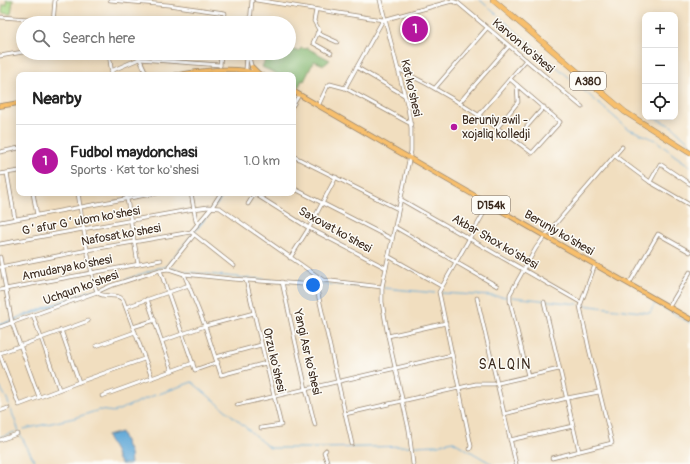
<!DOCTYPE html>
<meta charset="utf-8">
<style>
:root{--surface:#fff;--page:#f6f6f6;--text:#222;--muted:#767676;--line:#e0e0e0;--accent:#b5179e}
body{margin:0;font-family:Pangolin,sans-serif;background:var(--page);color:var(--text)}
.controls{position:absolute;right:12px;top:12px;display:grid;overflow:hidden;border-radius:8px;box-shadow:0 2px 10px #0003}
.controls button{width:36px;height:36px;display:grid;place-items:center;padding:0;border:0;border-bottom:1px solid var(--line);background:var(--surface);color:var(--text);font:20px sans-serif}
.you{position:absolute;left:313px;top:285px;width:14px;height:14px;margin:-10px;border:3px solid #fff;border-radius:50%;background:#1a73e8;box-shadow:0 0 0 6px #1a73e833}
.badge{display:grid;place-items:center;width:26px;height:26px;border-radius:50%;background:var(--accent);color:#fff;font-size:13px;font-weight:700}
.pin{position:absolute;translate:-50% -50%;border:2px solid #fff;box-shadow:0 1px 4px #0006}
.list{margin:0;padding:0;list-style:none}
h2{display:flex;justify-content:space-between;align-items:center;height:52px;margin:0;padding:0 16px;font-size:17px}
h2 small{font-size:13px;font-weight:400;color:var(--muted)}
.list li{display:grid;grid-template-columns:26px 1fr auto;gap:12px;align-items:center;box-sizing:border-box;height:72px;padding:0 16px;border-top:1px solid var(--line)}
.list b{display:block;font-size:15px;white-space:nowrap}
.list p{margin:0;font-size:13px;white-space:nowrap;color:var(--muted)}
.list em{font-size:13px;font-style:normal;color:var(--muted)}
.icon{flex:none;width:22px;height:22px;fill:none;stroke:currentColor;stroke-width:2;stroke-linecap:round;stroke-linejoin:round}
.map{position:relative;flex:none;width:690px;height:464px;overflow:hidden}
.search{position:absolute;background:var(--surface);box-shadow:0 2px 10px #0003;left:16px;top:16px;width:280px;height:44px;display:flex;align-items:center;gap:10px;box-sizing:border-box;padding:0 14px;border-radius:22px;color:var(--muted);font-size:15px}
.panel{position:absolute;background:var(--surface);box-shadow:0 2px 10px #0003;left:16px;top:72px;width:280px;height:124px;border-radius:8px}
.map>svg:first-child{display:block}
.green{fill:#a8d785;stroke:#728052}
.forest{fill:#86b872;stroke:#607148}
.water{fill:#60a8d7;stroke:#4e697a}
.lines{fill:none;stroke-linecap:round;stroke-linejoin:round}
.stream{stroke:#60a8d7;stroke-width:1}
.canal{stroke:#60a8d7;stroke-width:2}
.minor-casing{stroke:#96846e;stroke-width:4.5}
.major-casing{stroke:#96846e;stroke-width:5.5}
.highway-casing{stroke:#96846e;stroke-width:6}
.minor{stroke:#fff;stroke-width:3}
.major{stroke:#f8bf6c;stroke-width:4}
.highway{stroke:#f8bf6c;stroke-width:5}
.poi-dot{fill:#b5179e;stroke:#fdfcf7;stroke-width:1.5}
.labels{text-anchor:middle;dominant-baseline:central;stroke-width:3;stroke-linejoin:round;paint-order:stroke}
.shield{fill:#fdfcf7;stroke:#75695f;stroke-width:1}
.shield-label{font-size:11px;font-weight:bold;fill:#3b2a1e}
.street-label{font-size:12px;fill:#3b2a1e;stroke:#fdfcf7}
.poi-label{font-size:12px;fill:#3b2a1e;stroke:#fdfcf7;text-anchor:start}
.quarter-label{font-size:14px;letter-spacing:1px;fill:#3b2a1e;stroke:#fdfcf7}
</style>
<div class="map">
<svg width="690" height="464" viewBox="0 0 690 464">
<rect width="100%" height="100%" fill="#fdfcf7"/>
<filter id="ink" filterUnits="userSpaceOnUse"><feTurbulence type="fractalNoise" baseFrequency=".025" numOctaves="2"/><feDisplacementMap in="SourceGraphic" scale="8" xChannelSelector="R" yChannelSelector="G"/><feConvolveMatrix kernelMatrix="1 2 1 2 8 2 1 2 1" color-interpolation-filters="sRGB"/></filter>
<filter id="wash" filterUnits="userSpaceOnUse"><feTurbulence type="fractalNoise" baseFrequency=".012" numOctaves="4" result="noise"/><feDisplacementMap in="SourceGraphic" scale="16" xChannelSelector="R" yChannelSelector="G"/><feGaussianBlur stdDeviation="0.9" result="paint"/><feColorMatrix in="noise" values="0 0 0 0 0 0 0 0 0 0 0 0 0 0 0 0 0 1.4 0 .05"/><feComposite in="paint" operator="in"/></filter>
<g filter="url(#wash)">
<rect width="100%" height="100%" fill="#f1debf"/>
<polygon class="green" points="6,0 13,0 11,14 2,13 3,5 7,5"/>
<polygon class="forest" points="301,48 305,49 307,48 330,60 324,65 314,61 304,81 302,80 298,88 293,84 293,75 279,75 262,67 266,58 268,58 269,53 290,55 292,50 299,51"/>
<polygon class="water" points="121,432 130,453 131,464 121,464 117,458 116,453 108,439 107,436"/>
<g class="lines">
<g class="stream">
<polyline points="480,0 627,128 655,140"/>
<polyline points="653,117 673,127 690,143"/>
<polyline points="657,141 674,155 690,166"/>
<polyline points="166,266 191,236"/>
<polyline points="171,268 185,272 246,278 367,287"/>
<polyline points="125,280 158,268 167,267"/>
<polyline points="384,288 435,293"/>
<polyline points="97,289 107,286"/>
<polyline points="441,293 509,297"/>
<polyline points="512,297 578,304"/>
<polyline points="582,305 650,313 655,303 690,323"/>
<polyline points="0,387 7,399 20,434 36,464"/>
<polyline points="159,394 192,382 242,424 262,442 270,448 322,448 409,446"/>
<polyline points="24,429 74,418 99,410 114,412 155,395"/>
<polyline points="0,437 15,432"/>
<polyline points="412,446 438,445 452,441 492,464"/>
</g>
<g class="canal">
<polyline points="293,99 294,97"/>
<polyline points="215,206 225,193"/>
<polyline points="193,233 213,208"/>
<polyline points="11,321 94,290"/>
<polyline points="0,325 9,322"/>
</g>
</g>
</g>
<g filter="url(#ink)">
<g class="lines">
<defs>
<g id="minor">
<polyline points="110,0 168,5 225,13 224,23"/>
<polyline points="256,0 383,20 452,1"/>
<polyline points="380,0 408,108 411,128 411,151 382,287 382,302 388,336 409,430 413,464"/>
<polyline points="452,1 458,3 582,107"/>
<polyline points="316,10 314,21 319,30 313,43 331,53"/>
<polyline points="0,17 88,23"/>
<polyline points="53,23 55,0"/>
<polyline points="250,23 252,0"/>
<polyline points="317,33 337,42"/>
<polyline points="109,53 112,75"/>
<polyline points="137,53 147,75"/>
<polyline points="248,53 252,69"/>
<polyline points="247,55 246,69 248,72"/>
<polyline points="0,56 23,52"/>
<polyline points="220,66 221,53"/>
<polyline points="356,67 404,95"/>
<path d="M398,69C445,92 490,121 532,153L560,122L510,79"/>
<polyline points="111,71 139,59 220,65"/>
<polyline points="345,88 383,20"/>
<polyline points="435,88 487,28"/>
<polyline points="459,103 509,46"/>
<polyline points="293,105 299,95"/>
<polyline points="318,106 327,87 330,84 345,88 411,124"/>
<polyline points="479,115 526,60"/>
<polyline points="497,128 518,102 517,85"/>
<polyline points="515,140 544,107"/>
<polyline points="0,152 19,148"/>
<polyline points="293,156 398,209"/>
<polyline points="615,156 650,182 690,205"/>
<polyline points="7,173 15,219"/>
<polyline points="0,174 19,171"/>
<polyline points="650,182 660,164 690,184"/>
<polyline points="293,188 392,239"/>
<polyline points="33,193 37,215"/>
<path d="M78,193C80,207 92,287 98,293C105,299 117,292 123,300L152,378"/>
<polyline points="126,193 138,264"/>
<polyline points="191,193 196,221 198,224"/>
<polyline points="255,194 309,228 386,268"/>
<polyline points="400,199 580,302"/>
<polyline points="248,204 255,193"/>
<polyline points="0,222 157,193"/>
<polyline points="395,227 497,286"/>
<polyline points="191,232 234,266"/>
<polyline points="191,232 212,207 221,193"/>
<polyline points="0,244 194,209 208,207 220,208 323,280 382,287"/>
<polyline points="388,256 441,286"/>
<polyline points="0,257 12,323 39,397"/>
<polyline points="290,258 309,228 336,177"/>
<polyline points="0,267 88,250 191,232"/>
<polyline points="169,269 169,266 194,235"/>
<polyline points="160,270 195,370 218,362"/>
<polyline points="184,274 205,326 221,375 266,363"/>
<polyline points="246,280 281,425 261,428"/>
<polyline points="282,282 306,389 315,425"/>
<polyline points="629,284 658,234 690,252"/>
<polyline points="0,290 161,260"/>
<polyline points="477,298 516,464"/>
<polyline points="147,299 172,371"/>
<polyline points="544,302 579,451"/>
<polyline points="126,307 189,285"/>
<polyline points="669,307 690,272"/>
<polyline points="33,315 59,389"/>
<polyline points="0,327 97,292 110,286 160,270 169,269 184,274 232,279 316,285 352,444"/>
<polyline points="133,327 155,320"/>
<polyline points="61,330 79,382"/>
<polyline points="388,336 446,323"/>
<polyline points="162,341 205,326 254,313"/>
<polyline points="96,346 135,332"/>
<polyline points="0,353 88,321"/>
<polyline points="0,355 19,405 79,382 144,359"/>
<polyline points="216,357 261,345"/>
<polyline points="528,376 510,301 510,294 536,248 545,236 622,147"/>
<polyline points="102,396 193,363"/>
<polyline points="237,405 452,355"/>
<polyline points="0,411 8,408"/>
<polyline points="345,414 476,384 494,384 559,369"/>
<polyline points="504,414 567,398 599,392"/>
<polyline points="0,440 17,434"/>
<polyline points="510,440 573,426"/>
<polyline points="470,449 471,446 439,292 489,204"/>
<polyline points="326,450 324,452 328,464"/>
<polyline points="552,458 612,443 589,349 580,306 595,265"/>
</g>
<g id="major">
<polyline points="252,67 259,74"/>
<path d="M176,75C204,71 235,65 262,75"/>
<polyline points="293,91 562,246 690,319"/>
<polyline points="0,106 19,103"/>
</g>
<polyline id="highway" points="493,0 625,112 690,153"/>
</defs>
<use href="#minor" class="minor-casing"/>
<use href="#major" class="major-casing"/>
<use href="#highway" class="highway-casing"/>
<use href="#minor" class="minor"/>
<use href="#major" class="major"/>
<use href="#highway" class="highway"/>
</g>
</g>
<circle class="poi-dot" cx="454" cy="127" r="4"/>
<g class="labels">
<g class="shield">
<rect x="570" y="72" width="36" height="18" rx="3"/>
<rect x="472" y="196" width="38" height="18" rx="3"/>
</g>
<g class="shield-label">
<text x="588" y="81">A380</text>
<text x="491" y="205">D154k</text>
</g>
<g class="street-label">
<text transform="translate(523 46) rotate(40)">Karvon ko'shesi</text>
<text transform="translate(411 88) rotate(77)">Kat ko'shesi</text>
<text transform="translate(81 221) rotate(-10)">Gʻafur Gʻulom ko'shesi</text>
<text transform="translate(335 230) rotate(29)">Saxovat ko'shesi</text>
<text transform="translate(559 233) rotate(30)">Beruniy ko'shesi</text>
<text transform="translate(121 235) rotate(-10)">Nafosat ko'shesi</text>
<text transform="translate(495 242) rotate(30)">Akbar Shox ko'shesi</text>
<text transform="translate(67 268) rotate(-11)">Amudarya ko'shesi</text>
<text transform="translate(81 288) rotate(-20)">Uchqun ko'shesi</text>
<text transform="translate(307 352) rotate(77)">Yangi Asr ko'shesi</text>
<text transform="translate(274 360) rotate(77)">Orzu ko'shesi</text>
</g>
<g class="poi-label">
<text x="462" y="120">Beruniy awil -<tspan x="462" dy="14">xojaliq kolledji</tspan></text>
</g>
<g class="quarter-label">
<text x="505" y="364">SALQIN</text>
</g>
</g>
</svg>
<div class="controls">
<button>+</button>
<button>−</button>
<button><svg class="icon" aria-label="locate" viewBox="0 0 24 24"><circle cx="12" cy="12" r="6"/><path d="M12 2v4M12 18v4M2 12h4M18 12h4"/></svg></button>
</div>
<div class="you"></div>
<div class="pin badge" style="left:415px;top:29px">1</div>
<div class="search"><svg class="icon" aria-label="search" viewBox="0 0 24 24"><circle cx="10" cy="10" r="6"/><path d="M15 15l6 6"/></svg>Search here</div>
<section class="panel">
<h2>Nearby<small></small></h2>
<ul class="list">
<li><span class="badge">1</span><div><b>Fudbol maydonchasi</b><p>Sports · Kat tor ko'shesi</p></div><em>1.0 km</em></li>
</ul>
</section>
</div>
